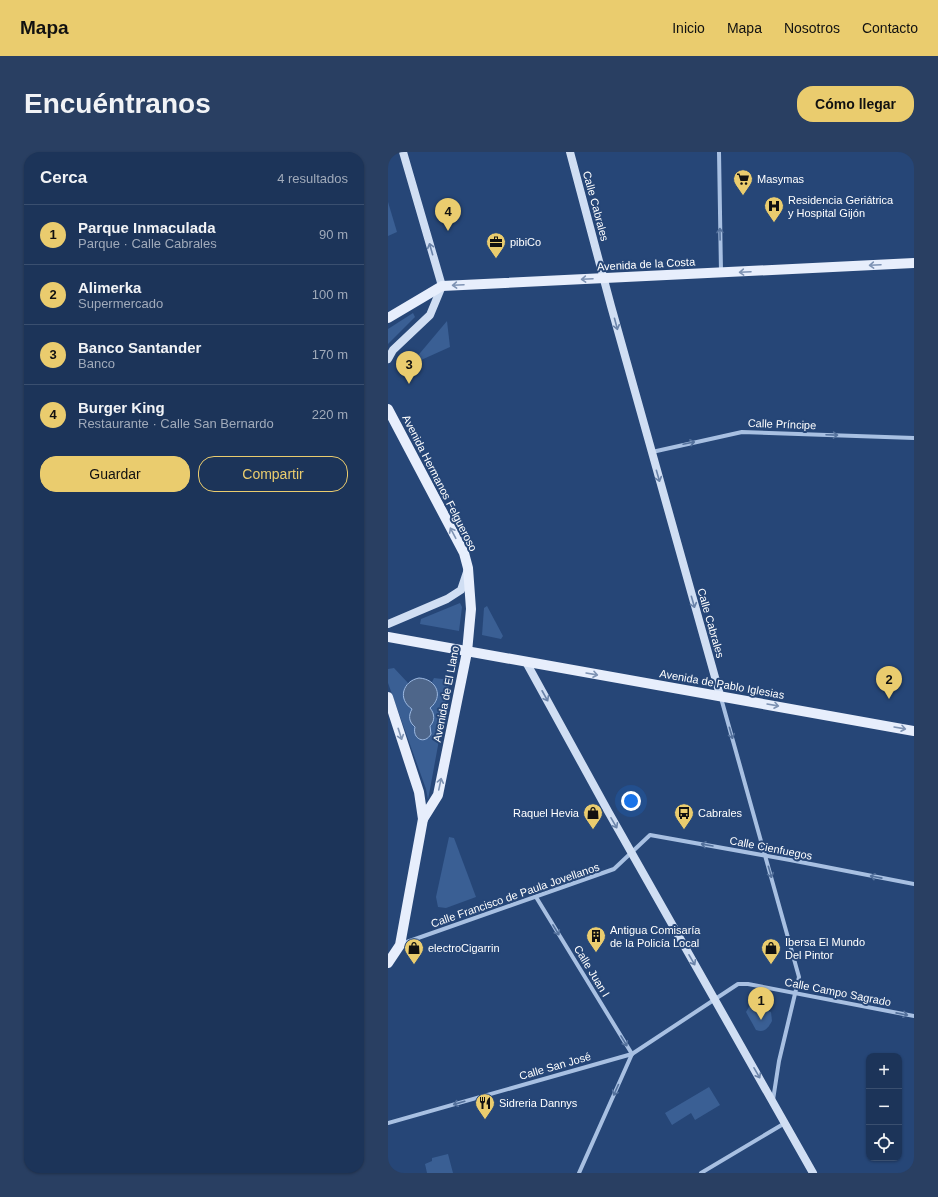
<!DOCTYPE html>
<html lang="es">
<meta charset="utf-8">
<style>
:root{--surface:#1c3459;--page:#293f62;--text:#f1f3f6;--muted:#a0aaba;--line:#3a4f6f;--accent:#eacc6e}
body{margin:0;font-family:Helvetica,sans-serif;background:var(--page);color:var(--text)}
.controls{position:absolute;right:12px;bottom:12px;display:grid;overflow:hidden;border-radius:8px;box-shadow:0 1px 3px #0004}
.controls button{width:36px;height:36px;display:grid;place-items:center;padding:0;border:0;border-bottom:1px solid var(--line);background:var(--surface);color:var(--text);font:20px sans-serif}
.you{position:absolute;left:243px;top:649px;width:14px;height:14px;margin:-10px;border:3px solid #fff;border-radius:50%;background:#1a73e8;box-shadow:0 0 0 6px #1a73e833}
.badge{display:grid;place-items:center;width:26px;height:26px;border-radius:50%;background:var(--accent);color:#111;font-size:13px;font-weight:700}
.pin{position:absolute;translate:-50% -33px;filter:drop-shadow(0 1px 2px #0008)}
.pin::after{content:'';position:absolute;top:21px;width:14px;height:12px;background:inherit;clip-path:polygon(0 0,100% 0,50% 100%)}
.list{margin:0;padding:0;list-style:none}
h2{display:flex;justify-content:space-between;align-items:center;height:52px;margin:0;padding:0 16px;font-size:17px}
h2 small{font-size:13px;font-weight:400;color:var(--muted)}
.list li{display:grid;grid-template-columns:26px 1fr auto;gap:12px;align-items:center;box-sizing:border-box;height:60px;padding:0 16px;border-top:1px solid var(--line)}
.list b{display:block;font-size:15px;white-space:nowrap}
.list p{margin:0;font-size:13px;white-space:nowrap;color:var(--muted)}
.list em{font-size:13px;font-style:normal;color:var(--muted)}
.actions{display:flex;gap:8px;padding:12px 16px}
.actions a{flex:1;padding:9px 0;border:1px solid var(--accent);border-radius:16px;text-align:center;font-size:14px;color:var(--accent)}
.actions .main{background:var(--accent);color:#111}
.icon{flex:none;width:22px;height:22px;fill:none;stroke:currentColor;stroke-width:2;stroke-linecap:round;stroke-linejoin:round}
.map{position:relative;flex:none;width:526px;height:1021px;overflow:hidden;border-radius:16px}
header{display:flex;align-items:center;gap:24px;box-sizing:border-box;height:56px;padding:0 20px;background:var(--accent);color:#111}
header strong{font-size:19px}
nav{display:flex;gap:22px;margin-inline-start:auto;font-size:14px}
.intro{display:flex;align-items:center;justify-content:space-between;box-sizing:border-box;height:96px;padding:0 24px}
h1{margin:0;font-size:28px}
.button{padding:10px 18px;border-radius:16px;background:var(--accent);color:#111;font-size:14px;font-weight:700}
main{display:flex;gap:24px;padding:0 24px}
aside{flex:1;background:var(--surface);border-radius:16px;box-shadow:0 1px 3px #0004}
.map>svg:first-child{display:block}
.green{fill:#3a5f94}
.water{fill:#4e668a;stroke:#9dbae3}
.lines{fill:none;stroke-linecap:round;stroke-linejoin:round}
.street{stroke:#a8c0e2;stroke-width:4}
.secondary{stroke:#d0def3;stroke-width:8}
.primary{stroke:#e7eefc;stroke-width:10}
.oneway{stroke:#54719c}
.oneway2{stroke:#6a83a9}
.oneway3{stroke:#7d92b3}
.labels{text-anchor:middle;dominant-baseline:central;stroke-width:4;stroke-linejoin:round;paint-order:stroke}
.poi-label{font-size:11px;fill:#fff;stroke:#264677;text-anchor:start}
.street-label{font-size:11px;fill:#fff;stroke:#264677}
</style>
<header>
<strong>Mapa</strong>
<nav><a>Inicio</a><a>Mapa</a><a>Nosotros</a><a>Contacto</a></nav>
</header>
<div class="intro"><h1>Encuéntranos</h1><a class="button">Cómo llegar</a></div>
<main>
<aside>
<h2>Cerca<small>4 resultados</small></h2>
<ul class="list">
<li><span class="badge">1</span><div><b>Parque Inmaculada</b><p>Parque · Calle Cabrales</p></div><em>90 m</em></li>
<li><span class="badge">2</span><div><b>Alimerka</b><p>Supermercado</p></div><em>100 m</em></li>
<li><span class="badge">3</span><div><b>Banco Santander</b><p>Banco</p></div><em>170 m</em></li>
<li><span class="badge">4</span><div><b>Burger King</b><p>Restaurante · Calle San Bernardo</p></div><em>220 m</em></li>
</ul>
<div class="actions"><a class="main">Guardar</a><a>Compartir</a></div>
</aside>
<div class="map">
<svg width="526" height="1021" viewBox="0 0 526 1021">
<rect width="100%" height="100%" fill="#264677"/>
<g class="green">
<polygon points="0,50 9,80 0,84"/>
<polygon points="25,161 27,165 0,192 0,177"/>
<polygon points="59,169 62,195 22,213"/>
<polygon points="72,451 74,455 71,479 32,472 33,467"/>
<polygon points="99,454 115,484 113,487 94,483 96,456"/>
<path d="M6,516L20,531L16,537L25,557C17,569 29,578 35,588L41,585L42,556L49,548L50,541L48,535L44,530L46,526L62,528L40,648L38,637L0,531V517Z"/>
<polygon points="61,685 66,686 88,745 58,756 50,755 48,745"/>
<path d="M361,855H368L383,860L384,869C380,876 377,881 368,878L358,860Z"/>
<polygon points="321,935 332,953 307,968 303,961 284,973 277,961"/>
<polygon points="60,1002 65,1021 39,1021 37,1012 44,1009 44,1006"/>
</g>
<path class="water" d="M31,526C49,527 56,545 42,556C47,562 47,569 42,574L43,582C37,593 24,587 27,575C21,570 20,564 24,557C9,547 15,529 31,526Z"/>
<g class="lines">
<g class="street">
<polyline points="331,0 333,120"/>
<polyline points="264,300 354,280 526,286"/>
<polyline points="333,546 411,825 391,909 385,948"/>
<polyline points="148,745 244,902"/>
<polyline points="13,792 226,717 262,683 402,708 526,732"/>
<polyline points="0,971 244,902 350,832 360,832 526,864"/>
<polyline points="191,1021 244,902"/>
<polyline points="313,1021 397,971"/>
</g>
<g class="secondary">
<polyline points="182,0 223,154 332,543"/>
<polyline points="0,207 5,198 42,163 54,134 15,0"/>
<polyline points="0,472 59,447 73,438 79,420"/>
<polyline points="138,510 221,661 425,1021"/>
</g>
<g class="primary">
<polyline points="0,166 54,134 526,111"/>
<polyline points="0,257 76,401 80,416 83,457 79,500 50,643 35,667"/>
<polyline points="0,485 526,579"/>
<polyline points="0,545 31,640 35,667 12,793 0,811"/>
</g>
</g>
<defs><path id="oneway-shaft" d="M-6 0H5M1.5-3L5.5 0L1.5 3" fill="none" stroke-width="1.6" stroke-linecap="round" stroke-linejoin="round"/></defs>
<g class="oneway">
<use href="#oneway-shaft" transform="translate(332 82) rotate(-91)"/>
<use href="#oneway-shaft" transform="translate(444 283) rotate(2)"/>
<use href="#oneway-shaft" transform="translate(301 291) rotate(-12)"/>
<use href="#oneway-shaft" transform="translate(343 581) rotate(74)"/>
<use href="#oneway-shaft" transform="translate(319 693) rotate(-170)"/>
<use href="#oneway-shaft" transform="translate(382 720) rotate(74)"/>
<use href="#oneway-shaft" transform="translate(488 725) rotate(-169)"/>
<use href="#oneway-shaft" transform="translate(168 778) rotate(59)"/>
<use href="#oneway-shaft" transform="translate(514 862) rotate(11)"/>
<use href="#oneway-shaft" transform="translate(236 889) rotate(59)"/>
<use href="#oneway-shaft" transform="translate(228 938) rotate(114)"/>
<use href="#oneway-shaft" transform="translate(71 951) rotate(164)"/>
</g>
<g class="oneway2">
<use href="#oneway-shaft" transform="translate(43 97) rotate(-106)"/>
<use href="#oneway-shaft" transform="translate(228 172) rotate(75)"/>
<use href="#oneway-shaft" transform="translate(270 324) rotate(74)"/>
<use href="#oneway-shaft" transform="translate(305 450) rotate(74)"/>
<use href="#oneway-shaft" transform="translate(157 544) rotate(61)"/>
<use href="#oneway-shaft" transform="translate(226 671) rotate(60)"/>
<use href="#oneway-shaft" transform="translate(304 808) rotate(60)"/>
<use href="#oneway-shaft" transform="translate(369 921) rotate(60)"/>
</g>
<g class="oneway3">
<use href="#oneway-shaft" transform="translate(487 113) rotate(177)"/>
<use href="#oneway-shaft" transform="translate(357 120) rotate(177)"/>
<use href="#oneway-shaft" transform="translate(199 127) rotate(177)"/>
<use href="#oneway-shaft" transform="translate(70 133) rotate(177)"/>
<use href="#oneway-shaft" transform="translate(65 381) rotate(-118)"/>
<use href="#oneway-shaft" transform="translate(204 522) rotate(10)"/>
<use href="#oneway-shaft" transform="translate(385 553) rotate(10)"/>
<use href="#oneway-shaft" transform="translate(512 576) rotate(10)"/>
<use href="#oneway-shaft" transform="translate(12 582) rotate(72)"/>
<use href="#oneway-shaft" transform="translate(52 632) rotate(-78)"/>
</g>
<defs>
<symbol id="supermarket-pin" viewBox="-11 -11 22 30"><path d="M0 17L-7.5 6A9.5 9.5 0 1 1 7.5 6Z" fill="#eacc6e" stroke="#264677"/><path d="M-6-5.5h2.5l.6 2H6L4.5 2H-2.5L-4.4-4H-6ZM-1.5 3.2a1.3 1.3 0 1 0 .1 0ZM3 3.2a1.3 1.3 0 1 0 .1 0Z" fill="#111"/></symbol>
<symbol id="hospital-pin" viewBox="-11 -11 22 30"><path d="M0 17L-7.5 6A9.5 9.5 0 1 1 7.5 6Z" fill="#eacc6e" stroke="#264677"/><path d="M-5-5h3v3.5h4V-5h3V5h-3V1.5h-4V5h-3Z" fill="#111"/></symbol>
<symbol id="office-pin" viewBox="-11 -11 22 30"><path d="M0 17L-7.5 6A9.5 9.5 0 1 1 7.5 6Z" fill="#eacc6e" stroke="#264677"/><path d="M-6-3h4V-5.5h4V-3h4V5H-6ZM-1-4.5V-3h2v-1.5ZM-6 0V1H6V0Z" fill="#111"/></symbol>
<symbol id="shop-pin" viewBox="-11 -11 22 30"><path d="M0 17L-7.5 6A9.5 9.5 0 1 1 7.5 6Z" fill="#eacc6e" stroke="#264677"/><path d="M-5-2.5h2.3a2.7 3.5 0 0 1 5.4 0H5L5.5 6h-11ZM-1.5-2.5h3a1.5 2.3 0 0 0-3 0Z" fill="#111"/></symbol>
<symbol id="bus-pin" viewBox="-11 -11 22 30"><path d="M0 17L-7.5 6A9.5 9.5 0 1 1 7.5 6Z" fill="#eacc6e" stroke="#264677"/><path d="M-5-6H5V4H4V6H2V4H-2V6H-4V4H-5ZM-3.5-4V0h7V-4ZM-3.5 1.2v1.5H-2V1.2ZM2 1.2v1.5H3.5V1.2Z" fill="#111"/></symbol>
<symbol id="building-pin" viewBox="-11 -11 22 30"><path d="M0 17L-7.5 6A9.5 9.5 0 1 1 7.5 6Z" fill="#eacc6e" stroke="#264677"/><path d="M-4-6H4V6H1V3H-1V6H-4ZM-2.5-4.3h1.7v1.8h-1.7ZM.8-4.3h1.7v1.8H.8ZM-2.5-1h1.7V.8h-1.7ZM.8-1h1.7V.8H.8Z" fill="#111"/></symbol>
<symbol id="restaurant-pin" viewBox="-11 -11 22 30"><path d="M0 17L-7.5 6A9.5 9.5 0 1 1 7.5 6Z" fill="#eacc6e" stroke="#264677"/><path d="M-5-6h1v4h1v-4h1v4h1v-4h1v5L-1.5 .5V6h-2V.5L-5-1ZM5-6V6H3V1.5H1.5Q1.5-4 5-6Z" fill="#111"/></symbol>
</defs>
<g fill-rule="evenodd">
<use href="#supermarket-pin" x="344" y="16" width="22" height="30"/>
<use href="#hospital-pin" x="375" y="43" width="22" height="30"/>
<use href="#office-pin" x="97" y="79" width="22" height="30"/>
<use href="#shop-pin" x="194" y="650" width="22" height="30"/>
<use href="#bus-pin" x="285" y="650" width="22" height="30"/>
<use href="#building-pin" x="197" y="773" width="22" height="30"/>
<use href="#shop-pin" x="15" y="785" width="22" height="30"/>
<use href="#shop-pin" x="372" y="785" width="22" height="30"/>
<use href="#restaurant-pin" x="86" y="940" width="22" height="30"/>
</g>
<g class="labels">
<g class="poi-label">
<text x="369" y="27">Masymas</text>
<text x="400" y="48">Residencia Geriátrica<tspan x="400" dy="13">y Hospital Gijón</tspan></text>
<text x="122" y="90">pibiCo</text>
<text x="191" y="661" text-anchor="end">Raquel Hevia</text>
<text x="310" y="661">Cabrales</text>
<text x="222" y="778">Antigua Comisaría<tspan x="222" dy="13">de la Policía Local</tspan></text>
<text x="397" y="790">Ibersa El Mundo<tspan x="397" dy="13">Del Pintor</tspan></text>
<text x="40" y="796">electroCigarrin</text>
<text x="111" y="951">Sidreria Dannys</text>
</g>
<g class="street-label">
<text transform="translate(208 54) rotate(75)">Calle Cabrales</text>
<text transform="translate(258 112) rotate(-3)">Avenida de la Costa</text>
<text transform="translate(394 272) rotate(2)">Calle Príncipe</text>
<text transform="translate(52 331) rotate(63)">Avenida Hermanos Felgueroso</text>
<text transform="translate(323 471) rotate(74)">Calle Cabrales</text>
<text transform="translate(334 532) rotate(10)">Avenida de Pablo Iglesias</text>
<text transform="translate(58 542) rotate(-79)">Avenida de El Llano</text>
<text transform="translate(383 696) rotate(11)">Calle Cienfuegos</text>
<text transform="translate(127 743) rotate(-19)">Calle Francisco de Paula Jovellanos</text>
<text transform="translate(204 819) rotate(59)">Calle Juan I</text>
<text transform="translate(450 840) rotate(11)">Calle Campo Sagrado</text>
<text transform="translate(167 914) rotate(-16)">Calle San José</text>
</g>
</g>
</svg>
<div class="controls">
<button>+</button>
<button>−</button>
<button><svg class="icon" aria-label="locate" viewBox="0 0 24 24"><circle cx="12" cy="12" r="6"/><path d="M12 2v4M12 18v4M2 12h4M18 12h4"/></svg></button>
</div>
<div class="you"></div>
<div class="pin badge" style="left:373px;top:868px">1</div>
<div class="pin badge" style="left:501px;top:547px">2</div>
<div class="pin badge" style="left:21px;top:232px">3</div>
<div class="pin badge" style="left:60px;top:79px">4</div>
</div>
</main>
